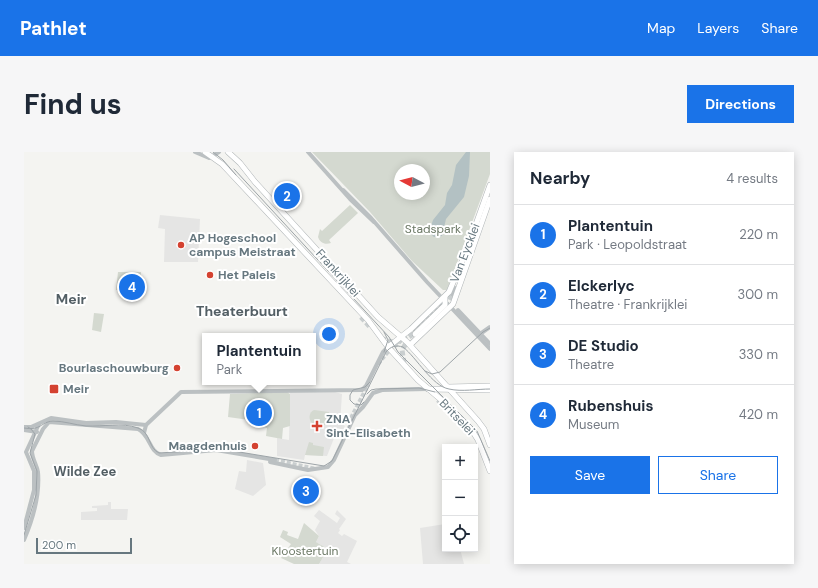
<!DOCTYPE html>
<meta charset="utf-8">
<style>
:root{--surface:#fff;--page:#f6f6f7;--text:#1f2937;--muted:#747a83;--line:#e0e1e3;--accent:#1a73e8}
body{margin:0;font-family:"DM Sans",sans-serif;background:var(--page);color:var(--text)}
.controls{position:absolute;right:12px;bottom:12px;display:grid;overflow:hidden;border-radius:0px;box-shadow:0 2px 10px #0003}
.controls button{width:36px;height:36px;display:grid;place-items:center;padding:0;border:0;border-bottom:1px solid var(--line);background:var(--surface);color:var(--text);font:20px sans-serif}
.compass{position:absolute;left:370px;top:12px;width:36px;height:36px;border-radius:50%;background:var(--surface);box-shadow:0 2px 10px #0003;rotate:277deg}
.scale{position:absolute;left:12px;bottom:10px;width:96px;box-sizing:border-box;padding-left:4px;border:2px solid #66777f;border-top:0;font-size:11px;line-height:14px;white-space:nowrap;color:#66777f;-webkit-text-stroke:3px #fff;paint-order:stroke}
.you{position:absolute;left:305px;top:182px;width:14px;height:14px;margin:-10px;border:3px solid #fff;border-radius:50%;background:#1a73e8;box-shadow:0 0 0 6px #1a73e833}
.badge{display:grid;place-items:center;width:26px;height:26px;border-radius:50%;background:var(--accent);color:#fff;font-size:13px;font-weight:700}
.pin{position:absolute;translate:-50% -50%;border:2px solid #fff;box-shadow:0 1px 4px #0006}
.popup{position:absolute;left:178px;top:181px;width:114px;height:52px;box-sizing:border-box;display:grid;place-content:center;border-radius:0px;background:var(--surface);filter:drop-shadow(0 1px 3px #0005);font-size:13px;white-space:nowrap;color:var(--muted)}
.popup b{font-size:15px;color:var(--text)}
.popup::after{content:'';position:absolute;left:50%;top:100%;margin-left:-8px;border:8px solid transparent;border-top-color:var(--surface)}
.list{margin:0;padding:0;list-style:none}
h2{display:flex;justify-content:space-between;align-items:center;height:52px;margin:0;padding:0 16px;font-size:17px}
h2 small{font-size:13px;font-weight:400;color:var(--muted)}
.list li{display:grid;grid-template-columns:26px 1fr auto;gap:12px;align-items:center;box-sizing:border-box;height:60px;padding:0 16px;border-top:1px solid var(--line)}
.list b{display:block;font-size:15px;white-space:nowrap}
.list p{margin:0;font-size:13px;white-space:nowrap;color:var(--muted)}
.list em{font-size:13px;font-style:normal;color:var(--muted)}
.actions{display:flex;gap:8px;padding:12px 16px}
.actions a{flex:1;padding:9px 0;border:1px solid var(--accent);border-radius:0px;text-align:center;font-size:14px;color:var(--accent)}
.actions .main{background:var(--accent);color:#fff}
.icon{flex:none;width:22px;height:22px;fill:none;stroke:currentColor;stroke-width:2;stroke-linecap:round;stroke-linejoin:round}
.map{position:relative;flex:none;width:466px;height:412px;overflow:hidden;border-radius:0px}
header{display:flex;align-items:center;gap:24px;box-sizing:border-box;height:56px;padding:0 20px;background:var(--accent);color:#fff}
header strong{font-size:19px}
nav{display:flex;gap:22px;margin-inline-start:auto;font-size:14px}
.intro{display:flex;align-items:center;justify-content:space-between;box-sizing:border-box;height:96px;padding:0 24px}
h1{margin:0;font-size:28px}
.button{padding:10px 18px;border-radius:0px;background:var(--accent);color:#fff;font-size:14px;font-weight:700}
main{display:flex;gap:24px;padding:0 24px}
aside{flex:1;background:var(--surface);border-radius:0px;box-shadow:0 2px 10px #0003}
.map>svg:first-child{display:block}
.built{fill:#e5e5e4}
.green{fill:#d4d9d0;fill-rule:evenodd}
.water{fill:#b3c1c3}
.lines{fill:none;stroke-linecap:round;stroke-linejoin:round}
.minor-tunnel{stroke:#c9cecf;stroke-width:4;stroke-dasharray:4 2;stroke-linecap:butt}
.major-tunnel{stroke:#c9cecf;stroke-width:5;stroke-dasharray:5 2.5;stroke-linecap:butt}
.major-casing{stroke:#afb4b6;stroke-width:6}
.minor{stroke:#bbc0c2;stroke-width:4}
.major{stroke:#fff;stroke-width:5}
.tram{stroke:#9da4a8;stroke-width:1}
.poi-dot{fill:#d44231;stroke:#fff;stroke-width:1.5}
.labels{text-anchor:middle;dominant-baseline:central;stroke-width:4;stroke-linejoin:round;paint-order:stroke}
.park-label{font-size:12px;fill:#6a7764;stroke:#fff}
.poi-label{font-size:12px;font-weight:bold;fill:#66777f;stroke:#fff;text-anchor:start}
.street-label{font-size:12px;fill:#66777f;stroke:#fff}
.neighbourhood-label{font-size:13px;font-weight:bold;fill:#535f65;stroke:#fff}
.quarter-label{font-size:14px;font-weight:bold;fill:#535f65;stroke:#fff}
</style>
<header>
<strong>Pathlet</strong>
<nav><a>Map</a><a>Layers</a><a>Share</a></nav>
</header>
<div class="intro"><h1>Find us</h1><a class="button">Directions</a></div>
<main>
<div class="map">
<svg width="466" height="412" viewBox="0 0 466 412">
<rect width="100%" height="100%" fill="#f4f4f1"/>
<g class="built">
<polygon points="136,63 176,67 174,110 140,110 141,77 134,76"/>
<polygon points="266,240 311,240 318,242 316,271 321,274 319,278 314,276 303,304 281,303 280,308 253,304 253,286 265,288"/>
<polygon points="223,308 239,311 242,333 229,344 211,337 215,319 222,320"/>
<polygon points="84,350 87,350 87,357 104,357 103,368 57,368 57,360 73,359 73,356 68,356 68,354 84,353"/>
<polygon points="295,358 313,371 316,366 311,362 313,358 322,367 315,377 316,378 314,381 318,384 320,382 333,389 323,410 327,412 295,412 304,397 292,390 295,384 291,378 296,369 290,364"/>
<polygon points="421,372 421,397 436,397 440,412 399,412 396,376"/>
</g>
<g class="green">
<path d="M288,0H466V22L423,138H419L388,109L346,60ZM376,18H400V42H376Z"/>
<path d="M326,53L334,61L305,88L307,91C301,93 296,91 294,85L296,77L298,79Z"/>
<polygon points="94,120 117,120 117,141 92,138"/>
<polygon points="70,161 80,162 77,180 68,178"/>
<polygon points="263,240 266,242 266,274 259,276 258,287 242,284 243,276 237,274 238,270 204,265 206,242"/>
<path d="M290,258L305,260L306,271L301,273L288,271C284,267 285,260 290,258Z"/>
<polygon points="285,290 289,291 289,293 300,295 299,304 281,303"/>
<polygon points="280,371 295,384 292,390 304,397 295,412 270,412 257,406 267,392 256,385 259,378 264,380 263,383 274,387"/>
</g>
<polygon class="water" points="442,0 446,0 445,24 440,45 422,67 418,84 410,85 405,80 409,68 421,53 423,41 428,33 432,13"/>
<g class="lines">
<g class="minor-tunnel">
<polyline points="393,175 428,142"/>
<polyline points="354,212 363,201 388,179"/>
<polyline points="327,266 344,233"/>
<polyline points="251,308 292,317"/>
</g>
<g class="major-tunnel">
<polyline points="420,153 429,142"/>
<polyline points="337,165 347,176"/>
<path d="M357,186C371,194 382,189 392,179"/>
<polyline points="380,211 378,198 384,188"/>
<polyline points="414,248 431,266"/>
</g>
<defs>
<g id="major">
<polyline points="181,0 198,12 344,168 364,195 394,228 421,251 449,280 454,288 466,319"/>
<polyline points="204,0 216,11 231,30 354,165 383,190 454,269 460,277 466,293"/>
<polyline points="391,182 421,153 421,145"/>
<polyline points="386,193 429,152 466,47"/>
<polyline points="364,195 387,177 425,140 442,100 466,33"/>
<polyline points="424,235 466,234"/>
<polyline points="404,237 466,238"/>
</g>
</defs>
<use href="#major" class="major-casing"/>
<g class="minor">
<polyline points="171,0 185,6 195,0"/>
<polyline points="284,0 326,47 350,70"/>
<polyline points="319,38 347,66 403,130 466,197"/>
<polyline points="428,142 431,136"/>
<polyline points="434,158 466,192"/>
<polyline points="456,182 466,175"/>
<polyline points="0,275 7,275 27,266 62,271 92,270 122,273"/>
<polyline points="0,278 13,280"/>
<polyline points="120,281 122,273 157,240 338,238 342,234 359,200 364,195"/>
<polyline points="246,310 284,318 304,315 310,308 331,263 339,255 349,241 358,238 403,237"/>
<polyline points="0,376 10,338 10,319 2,300 15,272"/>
<path d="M0,388C9,367 16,343 14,320C13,313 8,307 8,299L19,277L25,270L114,277C126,283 125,299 137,303L192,298L251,308"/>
</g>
<use href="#major" class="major"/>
<g class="tram">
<polyline points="189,0 199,8 212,23"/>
<polyline points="210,17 365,185 374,200 453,279 466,309"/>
<polyline points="360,180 364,188 360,200"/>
<polyline points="401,219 408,222 416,220 459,180 466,176"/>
<polyline points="343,242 347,238 352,237 395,236 411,240"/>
<polyline points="340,250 337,253 330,252 326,248 326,243 329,238 341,235 346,230"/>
<path d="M0,276C18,279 16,270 29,269C40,269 51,273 62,274C80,275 97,270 114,276C127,280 124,296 135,301L197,297L300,314L308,309L362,200C367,194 372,193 379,195C393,206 408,234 425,237C438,240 453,237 466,237"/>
<polyline points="0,383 12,343 13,319 6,301 11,282 7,277 4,275"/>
</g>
</g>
<g class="poi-dot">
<circle cx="157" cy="93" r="4"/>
<circle cx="186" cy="123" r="4"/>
<circle cx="153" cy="216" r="4"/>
<rect x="25" y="232" width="10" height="10" rx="2"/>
<path d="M291 268h4v4h4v4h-4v4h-4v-4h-4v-4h4z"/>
<circle cx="231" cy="294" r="4"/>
</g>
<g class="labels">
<g class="park-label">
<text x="409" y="77">Stadspark</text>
<text x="281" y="399">Kloostertuin</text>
</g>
<g class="poi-label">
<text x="165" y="86">AP Hogeschool<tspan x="165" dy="14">campus Meistraat</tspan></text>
<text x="194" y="123">Het Paleis</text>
<text x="145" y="216" text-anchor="end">Bourlaschouwburg</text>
<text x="39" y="237">Meir</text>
<text x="302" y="267">ZNA<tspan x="302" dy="14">Sint-Elisabeth</tspan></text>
<text x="223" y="294" text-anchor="end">Maagdenhuis</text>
</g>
<g class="street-label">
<text transform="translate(441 101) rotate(-69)">Van Eycklei</text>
<text transform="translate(314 121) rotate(48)">Frankrijklei</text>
<text transform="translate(433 265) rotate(46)">Britselei</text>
</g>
<g class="neighbourhood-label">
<text x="61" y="319">Wilde Zee</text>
</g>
<g class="quarter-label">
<text x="47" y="147">Meir</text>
<text x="218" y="159">Theaterbuurt</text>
</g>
</g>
</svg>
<div class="controls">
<button>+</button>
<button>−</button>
<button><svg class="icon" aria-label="locate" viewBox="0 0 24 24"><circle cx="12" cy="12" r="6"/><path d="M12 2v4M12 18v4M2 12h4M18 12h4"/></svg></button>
</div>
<svg class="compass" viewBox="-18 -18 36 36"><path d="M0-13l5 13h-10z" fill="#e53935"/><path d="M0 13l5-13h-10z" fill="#747a83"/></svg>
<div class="scale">200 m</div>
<div class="you"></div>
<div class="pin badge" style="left:235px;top:261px">1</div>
<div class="popup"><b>Plantentuin</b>Park</div>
<div class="pin badge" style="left:263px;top:44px">2</div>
<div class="pin badge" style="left:282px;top:339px">3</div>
<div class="pin badge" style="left:108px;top:135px">4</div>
</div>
<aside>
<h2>Nearby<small>4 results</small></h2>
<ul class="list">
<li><span class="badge">1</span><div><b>Plantentuin</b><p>Park · Leopoldstraat</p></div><em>220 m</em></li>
<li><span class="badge">2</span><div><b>Elckerlyc</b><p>Theatre · Frankrijklei</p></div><em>300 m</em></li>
<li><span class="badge">3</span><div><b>DE Studio</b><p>Theatre</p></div><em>330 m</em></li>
<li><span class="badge">4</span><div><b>Rubenshuis</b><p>Museum</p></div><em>420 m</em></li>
</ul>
<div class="actions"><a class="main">Save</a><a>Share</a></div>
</aside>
</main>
